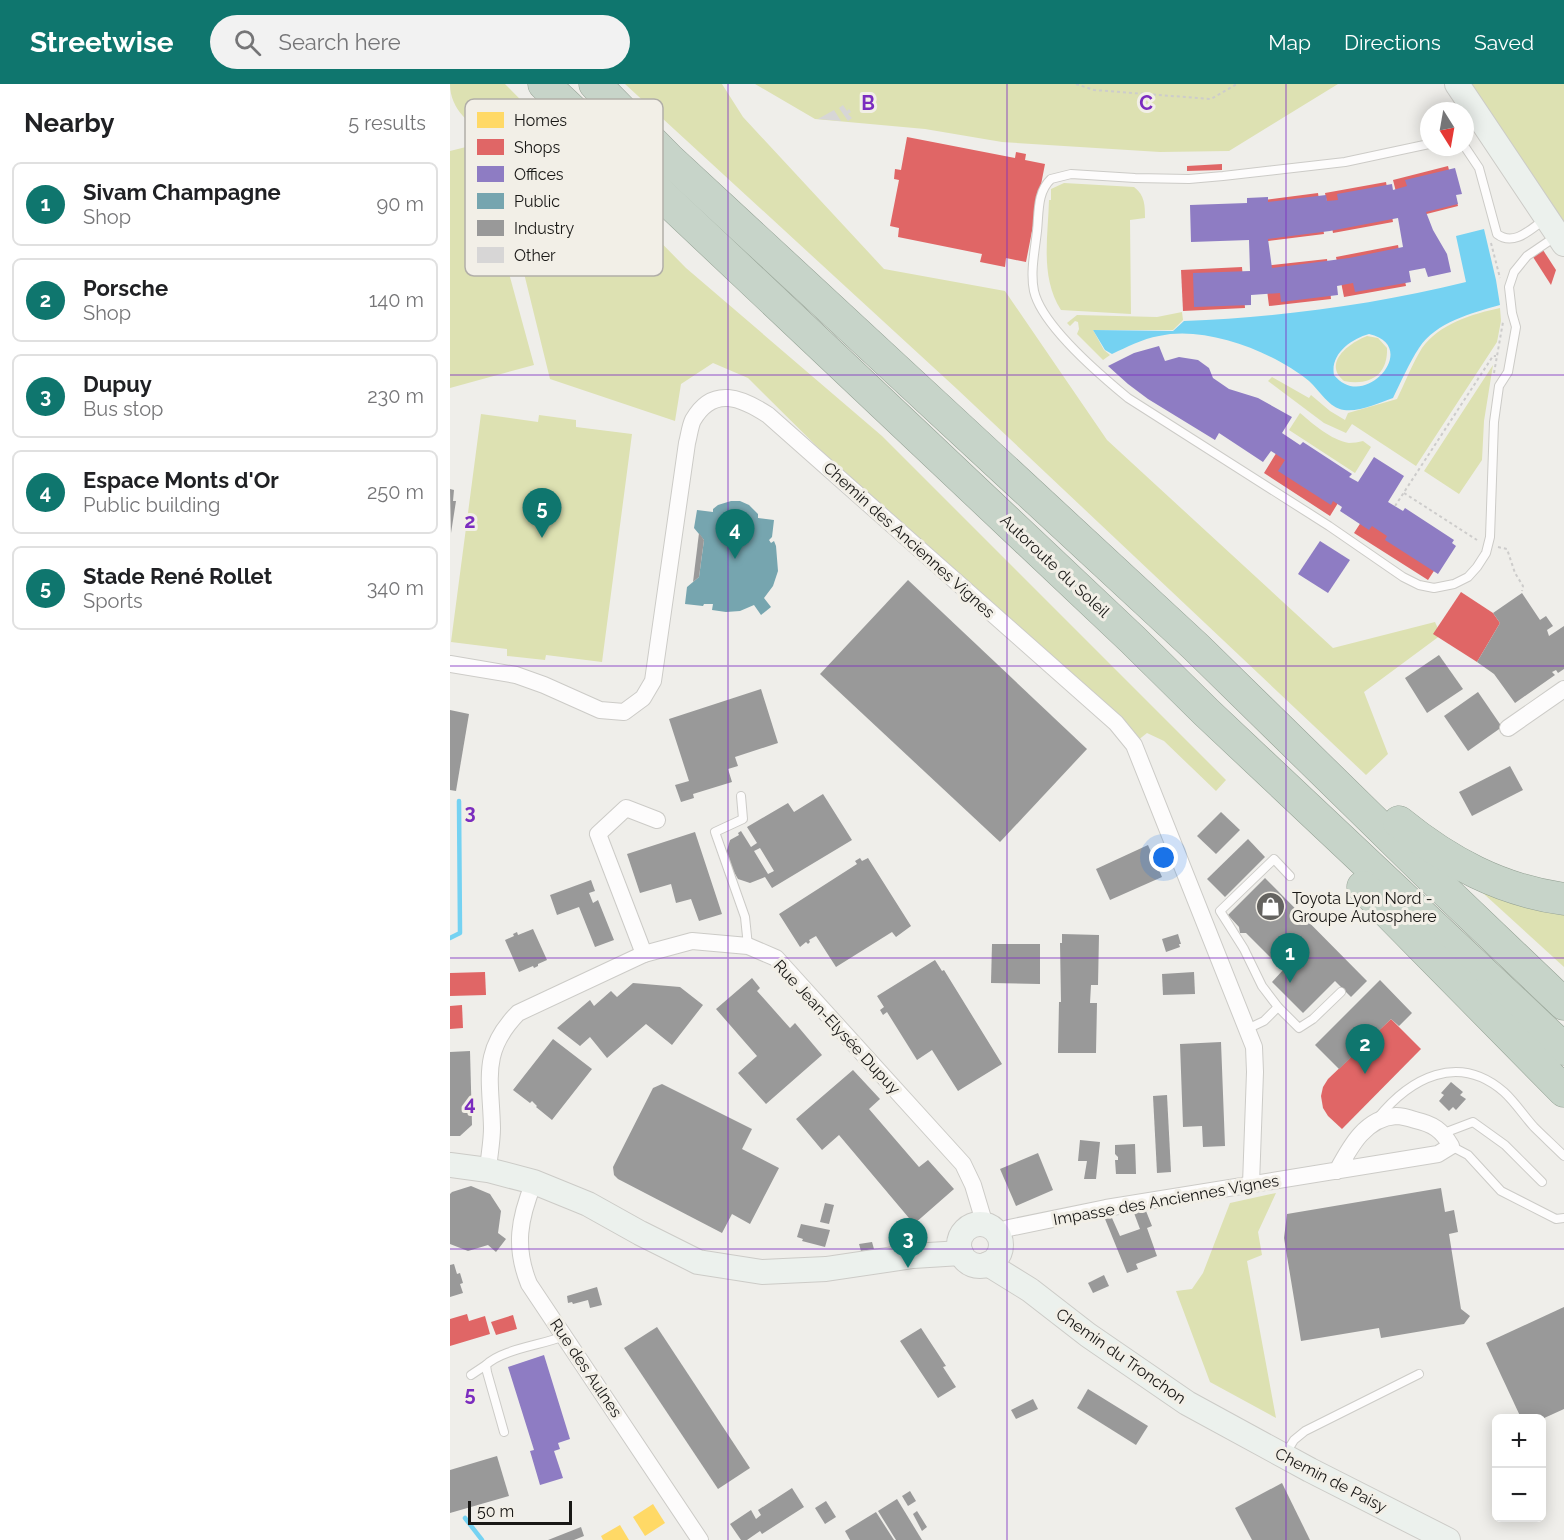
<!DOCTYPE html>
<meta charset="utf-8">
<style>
:root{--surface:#fff;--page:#f2f2f2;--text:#202124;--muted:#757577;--line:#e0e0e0;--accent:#0f766e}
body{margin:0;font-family:Raleway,sans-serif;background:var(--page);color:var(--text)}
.controls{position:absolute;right:18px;bottom:18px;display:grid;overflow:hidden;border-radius:9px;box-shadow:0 3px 15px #0003}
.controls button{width:54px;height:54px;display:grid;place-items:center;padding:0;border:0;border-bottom:2px solid var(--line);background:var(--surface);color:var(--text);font:30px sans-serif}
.compass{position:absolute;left:970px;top:18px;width:54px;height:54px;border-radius:50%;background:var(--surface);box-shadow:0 3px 15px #0003;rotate:169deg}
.scale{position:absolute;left:18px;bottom:15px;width:104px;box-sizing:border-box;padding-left:6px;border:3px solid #191816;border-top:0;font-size:16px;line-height:21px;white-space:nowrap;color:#191816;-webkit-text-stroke:4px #f2efe7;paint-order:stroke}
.you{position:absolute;left:714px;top:774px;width:21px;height:21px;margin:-15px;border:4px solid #fff;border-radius:50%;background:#1a73e8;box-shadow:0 0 0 9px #1a73e833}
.badge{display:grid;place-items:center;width:39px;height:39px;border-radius:50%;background:var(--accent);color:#fff;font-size:20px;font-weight:700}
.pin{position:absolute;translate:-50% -50px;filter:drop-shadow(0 2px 3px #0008)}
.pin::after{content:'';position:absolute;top:32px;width:21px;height:18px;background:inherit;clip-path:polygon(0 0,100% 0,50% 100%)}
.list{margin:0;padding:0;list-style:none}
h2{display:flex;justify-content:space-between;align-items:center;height:78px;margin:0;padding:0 24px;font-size:26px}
h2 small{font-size:20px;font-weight:400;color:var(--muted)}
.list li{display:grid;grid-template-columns:39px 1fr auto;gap:18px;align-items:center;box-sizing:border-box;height:84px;margin:0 12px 12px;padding:0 12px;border:2px solid var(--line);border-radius:9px}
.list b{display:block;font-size:22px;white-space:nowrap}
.list p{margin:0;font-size:20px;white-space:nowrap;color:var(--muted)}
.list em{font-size:20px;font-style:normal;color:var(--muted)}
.icon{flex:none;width:33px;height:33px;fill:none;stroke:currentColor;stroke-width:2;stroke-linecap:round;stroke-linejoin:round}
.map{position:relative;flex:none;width:1114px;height:1456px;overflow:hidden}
header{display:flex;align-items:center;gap:36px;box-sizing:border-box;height:84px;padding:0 30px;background:var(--accent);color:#fff}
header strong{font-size:28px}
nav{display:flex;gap:33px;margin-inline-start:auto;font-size:21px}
.search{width:420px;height:54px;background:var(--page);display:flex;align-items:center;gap:15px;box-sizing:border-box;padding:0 21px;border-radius:33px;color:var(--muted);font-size:22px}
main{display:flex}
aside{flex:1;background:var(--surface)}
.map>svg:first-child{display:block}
.green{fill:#dde1b2}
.water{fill:#75d2f2;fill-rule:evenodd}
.homes{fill:#ffd966}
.shops{fill:#e06666}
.offices{fill:#8e7cc3;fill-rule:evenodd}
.public{fill:#76a5af}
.industry{fill:#999;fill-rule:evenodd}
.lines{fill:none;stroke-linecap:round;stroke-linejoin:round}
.stream{stroke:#75d2f2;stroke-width:4.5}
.building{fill:#d7d6d6}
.lane-casing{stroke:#cccbc7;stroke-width:10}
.street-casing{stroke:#cccbc7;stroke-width:18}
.secondary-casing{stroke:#cccbc7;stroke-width:26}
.highway-casing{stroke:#93a093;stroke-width:33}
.path{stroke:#cdcccb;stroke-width:2;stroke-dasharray:3 3;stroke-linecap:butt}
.lane{stroke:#fdfcfc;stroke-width:8}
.street{stroke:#fdfcfc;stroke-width:16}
.secondary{stroke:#ecf1ed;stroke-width:24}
.highway{stroke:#c7d4c9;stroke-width:32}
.grid{fill:none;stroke:#7b2cbf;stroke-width:1.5;stroke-opacity:0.55}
.labels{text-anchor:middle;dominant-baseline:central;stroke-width:6;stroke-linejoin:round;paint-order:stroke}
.street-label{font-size:16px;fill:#191816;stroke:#f2efe7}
.poi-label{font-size:16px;fill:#191816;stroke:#f2efe7;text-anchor:start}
.key{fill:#f2efe7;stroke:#b1aea8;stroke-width:1.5}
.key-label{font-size:16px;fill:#191816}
.grid-label{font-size:20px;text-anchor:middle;font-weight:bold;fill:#7b2cbf;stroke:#f2efe7;stroke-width:6;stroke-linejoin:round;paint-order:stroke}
</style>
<header>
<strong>Streetwise</strong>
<div class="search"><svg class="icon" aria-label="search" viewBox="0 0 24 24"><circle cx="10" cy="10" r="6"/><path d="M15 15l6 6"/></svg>Search here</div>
<nav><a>Map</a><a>Directions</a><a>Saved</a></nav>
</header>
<main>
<aside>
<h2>Nearby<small>5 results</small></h2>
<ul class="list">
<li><span class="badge">1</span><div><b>Sivam Champagne</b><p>Shop</p></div><em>90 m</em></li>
<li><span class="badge">2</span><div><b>Porsche</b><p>Shop</p></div><em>140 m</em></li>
<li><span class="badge">3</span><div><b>Dupuy</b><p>Bus stop</p></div><em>230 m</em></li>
<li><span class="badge">4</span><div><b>Espace Monts d'Or</b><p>Public building</p></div><em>250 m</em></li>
<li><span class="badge">5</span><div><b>Stade René Rollet</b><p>Sports</p></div><em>340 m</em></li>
</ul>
</aside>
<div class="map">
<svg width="1114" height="1456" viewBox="0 0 1114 1456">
<rect width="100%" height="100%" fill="#efeeea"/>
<g class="green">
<path d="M0,0H55L236,184L432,352L776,696L766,707L714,657L697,649L687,657L426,421L298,294L263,279L231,300L225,337L100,295L41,55C21,41 0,26 0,0Z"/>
<polygon points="175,0 272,0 293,33 434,185 555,207 657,356 883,564 985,538 991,551 914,608 938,670 916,691 507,305"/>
<polygon points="305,0 888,0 779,67 710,68 552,58 475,45 365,35"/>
<polygon points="1019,0 1114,0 1114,142"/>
<polygon points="24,61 84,281 0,304 0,67"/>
<path d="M614,99L684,103C695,111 695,122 695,134L680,136L681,230L611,226C590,193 598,154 599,116H601V105Z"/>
<path d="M1050,224L1051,237L1047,258L966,382L902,340L896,349L874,339L818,297L822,293L859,314L861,311L880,327L895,336L898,329L947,315C955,299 962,280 972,264C989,240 1022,230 1050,224Z"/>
<polygon points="732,228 733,236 723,246 643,246 654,266 660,271 653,276 627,250 629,245 628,238 625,237 620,242 617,239 627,231 707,233"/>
<path d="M917,252L928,254L937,264C938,291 920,302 894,297C872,279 899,259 917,252Z"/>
<polygon points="1043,281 1034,337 1032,376 1009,410 974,387"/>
<path d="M850,329C863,340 881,356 899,359C903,359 909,358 913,357L921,363L905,389L839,346Z"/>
<polygon points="31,330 88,338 89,331 126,336 126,343 182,350 152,578 96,571 95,576 57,572 57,565 1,558"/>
<polygon points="1023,800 1114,824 1114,883"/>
<polygon points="826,1109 808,1148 812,1171 797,1177 826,1334 760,1298 726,1207 742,1205 753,1189 780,1119"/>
</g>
<path class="water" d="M1034,145L1046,196L1050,221C1022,229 986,238 969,264C959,279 951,298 943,314C929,319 910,328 894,326C879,324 870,307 859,297C824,268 755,241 709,252C692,255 677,263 662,270L655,266L643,246L723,247L734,237C830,233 923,221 1016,198L1006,152ZM919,250C972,262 914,329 884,291C880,270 901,255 919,250Z"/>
<g class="homes">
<polygon points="203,1420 215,1439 195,1452 183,1433"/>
<polygon points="170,1441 179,1456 153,1456 151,1452"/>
</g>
<g class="shops">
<polygon points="457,53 565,74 566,68 576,70 575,76 595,80 576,178 556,174 555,183 530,178 532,170 448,153 449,144 440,142 449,96 444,95 445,85 451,86"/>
<polygon points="772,80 772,86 737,87 737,82"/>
<polygon points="998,82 1008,122 953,136 943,96"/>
<polygon points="936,98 943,138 883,149 875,109"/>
<polygon points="868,109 874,150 811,158 806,117"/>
<polygon points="948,161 956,202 894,213 886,173"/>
<polygon points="1093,166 1106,186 1101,201 1083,173"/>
<polygon points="877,175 881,215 819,222 814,182"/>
<polygon points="792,183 795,224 733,227 731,186"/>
<polygon points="836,353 1001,461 978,496 904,449 913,435 888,419 880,432 814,389"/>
<polygon points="1011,508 1043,529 1050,539 1027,578 983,550"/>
<polygon points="35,888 36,911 0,912 0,889"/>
<polygon points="12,921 13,944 0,945 0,922"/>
<polygon points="941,935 971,965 892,1045 878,1032 873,1024 871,1012 873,1003 878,995"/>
<polygon points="17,1230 19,1237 35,1232 40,1250 0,1262 0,1235"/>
<polygon points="63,1231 67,1245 46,1251 41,1238"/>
</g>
<g class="offices">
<path d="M1005,84L1012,110L1006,111L1008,120L976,128L983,146L997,170L1001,188L978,193L975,184L959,187L961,198L905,208L903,199L887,202L888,211L831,218L830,209L801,211V221L744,223L743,189L800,187L799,156L741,158L740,121L797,119V114L818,113V118L876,111L877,117L888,116L887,110L942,100L943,106L957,102L955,96ZM948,134L953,163L899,174L822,184L818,155L880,147Z"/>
<polygon points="709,262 715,277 729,273 748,276 759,284 763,294 779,305 808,314 842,333 832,349 850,361 853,358 902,390 899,393 908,398 924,373 954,392 938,418 953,427 955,424 1004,456 1002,459 1006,462 988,490 935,456 937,452 922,442 919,446 890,427 892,423 883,417 881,421 828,387 835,376 821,367 813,378 769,349 765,356 698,315 678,300 658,282 684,269"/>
<polygon points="870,457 900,476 878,509 848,490"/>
<polygon points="94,1271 120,1355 108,1359 110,1365 104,1367 113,1394 90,1401 80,1367 84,1366 58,1283"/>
</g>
<polygon class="public" points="281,417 290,417 299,421 308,430 308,434 324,436 322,453 319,456 321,459 324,457 326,462 328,487 323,502 314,514 321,523 311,531 304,521 290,527 276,528 262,526 263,520 254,520 253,522 235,520 237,503 249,493 254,456 244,444 247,426 263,428 263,425 268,421"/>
<g class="industry">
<polygon points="0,405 4,406 3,417 6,417 1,449"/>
<polygon points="249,449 254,456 249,493 243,498"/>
<polygon points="458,496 637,665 550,758 370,590"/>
<polygon points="1072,509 1090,536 1096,532 1103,542 1097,546 1099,552 1114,542 1114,585 1108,589 1106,586 1102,588 1105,591 1065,619 1044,590 1027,578 1050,539 1043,529"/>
<polygon points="989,571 1013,605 977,629 955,594"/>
<polygon points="311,605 328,659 285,673 288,682 278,685 282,698 243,710 244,714 231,718 225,701 239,697 219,635"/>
<polygon points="1028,608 1052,643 1018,667 994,632"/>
<polygon points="0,626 19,630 6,707 0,706"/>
<polygon points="1060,682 1073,706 1022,732 1009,708"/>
<path d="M373,710L402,756L322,804L315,793L300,799L288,795L275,773L280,756L289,751L288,749L291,747L301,763L307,759L297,743L338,719L344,728ZM310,764L324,787L318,790L304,767Z"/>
<polygon points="771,728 790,746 766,770 747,752"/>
<polygon points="245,748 272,830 249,837 241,815 226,819 221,800 190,809 177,770"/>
<polygon points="798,755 815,773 775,813 757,795"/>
<polygon points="698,761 712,793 660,816 646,785"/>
<polygon points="410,774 412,777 418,774 461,842 446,853 442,848 386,883 366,852 359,856 360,858 358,860 356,858 350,863 329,830 407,780 405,777"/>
<polygon points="815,794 917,897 901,913 885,897 853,929 822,898 833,886 796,849 790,849 789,843 778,831"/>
<polygon points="141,796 145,807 139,809 143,819 148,816 164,856 145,863 129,823 107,831 100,811"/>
<polygon points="83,845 97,876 88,880 88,882 84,884 83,882 69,888 55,856 64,852 63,850 67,848 68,851"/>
<polygon points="612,850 649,851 648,901 641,901 640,919 647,919 646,969 608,969 609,918 611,918 610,859 612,859"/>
<polygon points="728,850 731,860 729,860 730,863 716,868 712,855"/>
<polygon points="542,860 590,860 590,900 541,899"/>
<polygon points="485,876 492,887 494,886 552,980 508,1007 482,966 467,976 437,928 433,931 430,926 434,923 427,912"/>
<polygon points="744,888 745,910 713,911 712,890"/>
<polygon points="302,894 310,904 307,907 340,944 345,939 372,971 316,1020 288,989 307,972 266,925"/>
<polygon points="930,896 962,929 949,942 941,935 889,985 865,961"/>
<polygon points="183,899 230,903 253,921 222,961 196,940 157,974 140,953 130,962 107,944 140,916 144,922 161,907 167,913"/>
<polygon points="103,955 142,985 102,1036 86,1023 87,1022 82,1017 80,1019 63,1006"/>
<polygon points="771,958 775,1062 753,1063 752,1042 733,1043 730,960"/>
<polygon points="20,967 22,1041 10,1052 0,1052 0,968"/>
<polygon points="403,986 430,1015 419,1025 469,1083 478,1076 504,1105 464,1140 389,1051 372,1066 346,1035"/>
<polygon points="1001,998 1013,1008 1010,1011 1016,1015 1006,1026 1003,1023 999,1027 989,1017 994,1011 991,1009"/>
<polygon points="212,1000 302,1045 292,1065 329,1084 300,1140 282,1130 272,1149 168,1095 164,1091 163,1083 203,1004"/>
<polygon points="717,1011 721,1088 707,1089 703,1012"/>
<polygon points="630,1056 650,1058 646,1095 634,1095 637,1077 628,1077"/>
<polygon points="685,1060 686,1090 666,1090 665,1076 668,1076 668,1073 665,1070 665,1061"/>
<polygon points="588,1069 603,1106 566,1122 550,1085"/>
<polygon points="21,1102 40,1110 51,1127 48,1149 56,1155 46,1168 38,1161 18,1167 0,1160 0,1110 2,1108"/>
<polygon points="991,1104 995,1128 1004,1126 1008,1148 999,1150 1011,1225 1020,1232 1014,1240 931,1254 929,1244 851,1257 834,1154 837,1130"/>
<polygon points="375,1119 384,1121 379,1140 370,1138"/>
<polygon points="696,1127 702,1142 697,1144 707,1172 686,1180 688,1185 677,1189 655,1135 662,1134 670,1152 690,1145 684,1129"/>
<polygon points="351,1140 380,1146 375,1163 352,1157 353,1155 347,1153"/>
<polygon points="422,1158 424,1165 411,1167 409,1160"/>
<polygon points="4,1180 7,1190 10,1189 13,1199 10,1200 13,1209 0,1213 0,1181"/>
<polygon points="654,1191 659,1202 643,1209 638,1199"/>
<polygon points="147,1203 152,1221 140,1224 138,1216 123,1220 122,1218 118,1219 117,1212"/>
<polygon points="1114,1223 1114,1325 1092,1335 1071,1334 1036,1259"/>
<polygon points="207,1243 300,1384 268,1405 174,1264"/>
<polygon points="471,1244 496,1282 493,1283 506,1303 488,1314 450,1257"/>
<polygon points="638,1305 698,1342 686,1361 627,1324"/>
<polygon points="583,1315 588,1325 566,1335 561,1326"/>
<polygon points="47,1372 59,1412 0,1429 0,1386"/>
<polygon points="832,1399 860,1456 802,1456 785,1424"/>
<polygon points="342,1404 354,1423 312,1450 310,1447 297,1456 291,1456 280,1440 301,1426 306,1435 311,1431 308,1426"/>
<polygon points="460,1407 466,1417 458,1422 452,1412"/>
<polygon points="447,1415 472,1456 446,1456 428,1427"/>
<polygon points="376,1417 386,1433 375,1440 365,1424"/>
<polygon points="467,1427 477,1443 472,1447 463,1430"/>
<polygon points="426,1428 444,1456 400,1456 395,1447"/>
<polygon points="131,1443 134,1452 124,1456 98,1456"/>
</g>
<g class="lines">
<g class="stream">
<polyline points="0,854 10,849 9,717"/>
<polyline points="15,1434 32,1456"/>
</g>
</g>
<g class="building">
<polygon points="393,21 397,27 399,25 401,28 398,30 402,34 398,37 389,24"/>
<polygon points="384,26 391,37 368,35"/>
</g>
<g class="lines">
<defs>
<g id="lane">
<path d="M979,60L895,78L773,92L739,95L685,94L621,90L601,95C587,108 589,128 587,147C585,166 580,188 584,207C592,242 650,291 678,314L879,442L953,493L969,501L984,504L1004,500L1018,493L1027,483L1036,469L1040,453L1044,338L1049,302L1058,288L1066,243L1062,229L1059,203L1064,188L1077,172L1105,153"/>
<path d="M1015,63L1029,84L1047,150C1064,163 1081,145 1095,135"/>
<polyline points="291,712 293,735 265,748 295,833 298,862"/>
<polyline points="840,792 824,775 770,827 794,865 812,902 828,923 849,944 863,935 891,908"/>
<polyline points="797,945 814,937 828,923"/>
<path d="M927,1035C960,994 1008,968 1054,1008C1065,1018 1074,1032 1084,1043C1094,1053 1104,1062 1114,1072"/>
<polyline points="994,1049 1023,1038 1055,1061 1092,1098"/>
<polyline points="1001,1062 1018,1071 1051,1107 1106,1135 1114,1134"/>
<polyline points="21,1291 36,1281"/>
<path d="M54,1348L37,1288L36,1281C52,1265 93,1261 114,1252"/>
<polyline points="836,1369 844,1356 855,1347 969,1290"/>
</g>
<g id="street">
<path d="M0,580L66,591L94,601L150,626L174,628L193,614L203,597L237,359C239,352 240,342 243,336C263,301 292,314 318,331L666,639L684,661L804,963L805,988L801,1100"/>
<polyline points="1058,644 1114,605"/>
<polyline points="194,870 148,750 176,724 207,736"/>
<path d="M38,1086C39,1072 42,1058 42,1044C41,995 30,968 68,929L194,870L242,857L298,862L326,874L513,1080L523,1101L535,1141"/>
<path d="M84,1098C69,1135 64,1163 79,1200L250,1456"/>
<path d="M547,1149L559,1144L656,1124L988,1070L1001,1062C992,1046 983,1040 965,1036C959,1034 952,1032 946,1032C915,1034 900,1063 887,1087"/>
</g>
<g id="secondary">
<polyline points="1007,0 1114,160"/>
<polyline points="0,1081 38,1086 84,1098 138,1120 190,1149 248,1178 312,1188 376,1185 463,1172 511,1169"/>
<circle cx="530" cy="1161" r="21"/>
<polyline points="538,1180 580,1206 638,1251 737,1319 860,1386 998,1456"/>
</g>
<g id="highway">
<polyline points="94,0 683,556 756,628 1114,965"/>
<polyline points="145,0 219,75 746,563 983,795 1114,920"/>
<path d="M949,738C998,778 1050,806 1114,815"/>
<polyline points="913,803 1114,1007"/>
</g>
</defs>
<use href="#lane" class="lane-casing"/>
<use href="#street" class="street-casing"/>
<use href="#secondary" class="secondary-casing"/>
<use href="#highway" class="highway-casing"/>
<g class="path">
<polyline points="626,0 644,6 761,15 787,0"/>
<polyline points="988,66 998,63"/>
<polyline points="1041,159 1050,194"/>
<polyline points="1044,289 1053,238"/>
<polyline points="954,409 1027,456"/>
<polyline points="945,422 1043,272 1046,272"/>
<polyline points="1048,463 1057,465 1065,489 1073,502 1072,507"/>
</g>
<use href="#lane" class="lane"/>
<use href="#street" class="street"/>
<use href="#secondary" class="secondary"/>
<use href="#highway" class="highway"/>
</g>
<path class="grid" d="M278,0V1456M557,0V1456M836,0V1456M0,291H1114M0,582H1114M0,874H1114M0,1165H1114"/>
<defs>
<symbol id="shop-disc" viewBox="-11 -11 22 22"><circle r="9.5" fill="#646360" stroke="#f2efe7"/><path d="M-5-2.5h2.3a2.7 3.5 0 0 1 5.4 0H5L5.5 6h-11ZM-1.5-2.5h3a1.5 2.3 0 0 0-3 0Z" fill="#fff"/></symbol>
</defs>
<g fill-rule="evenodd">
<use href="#shop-disc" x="804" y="806" width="33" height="33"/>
</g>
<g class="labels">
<g class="street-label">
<text transform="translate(459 456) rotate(42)">Chemin des Anciennes Vignes</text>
<text transform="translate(605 482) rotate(43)">Autoroute du Soleil</text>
<text transform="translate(387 943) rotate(47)">Rue Jean-Elysée Dupuy</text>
<text transform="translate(716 1116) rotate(-10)">Impasse des Anciennes Vignes</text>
<text transform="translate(671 1272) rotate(35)">Chemin du Tronchon</text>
<text transform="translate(136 1284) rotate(56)">Rue des Aulnes</text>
<text transform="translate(881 1396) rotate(27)">Chemin de Paisy</text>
</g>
<g class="poi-label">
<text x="842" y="814">Toyota Lyon Nord -<tspan x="842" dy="18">Groupe Autosphere</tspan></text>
</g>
</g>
<rect x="15" y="15" width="198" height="177" rx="9" class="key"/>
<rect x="27" y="28" width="27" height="16" fill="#ffd966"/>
<rect x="27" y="55" width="27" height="16" fill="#e06666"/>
<rect x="27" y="82" width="27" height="16" fill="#8e7cc3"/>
<rect x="27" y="109" width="27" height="16" fill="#76a5af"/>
<rect x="27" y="136" width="27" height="16" fill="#999"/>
<rect x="27" y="163" width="27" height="16" fill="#d7d6d6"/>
<g class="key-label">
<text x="64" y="42">Homes</text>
<text x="64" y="69">Shops</text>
<text x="64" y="96">Offices</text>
<text x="64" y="123">Public</text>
<text x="64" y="150">Industry</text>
<text x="64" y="177">Other</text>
</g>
<g class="grid-label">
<text x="418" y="26">B</text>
<text x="696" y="26">C</text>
<text x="20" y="444">2</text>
<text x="20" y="735">3</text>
<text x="20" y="1026">4</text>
<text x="20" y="1317">5</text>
</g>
</svg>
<div class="controls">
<button>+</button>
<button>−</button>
</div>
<svg class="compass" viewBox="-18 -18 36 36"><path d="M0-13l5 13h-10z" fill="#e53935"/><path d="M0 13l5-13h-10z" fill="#757577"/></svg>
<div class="scale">50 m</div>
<div class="you"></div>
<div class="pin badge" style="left:840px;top:899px">1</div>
<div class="pin badge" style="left:915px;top:990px">2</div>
<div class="pin badge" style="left:458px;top:1184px">3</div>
<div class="pin badge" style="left:285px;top:475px">4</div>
<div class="pin badge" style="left:92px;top:454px">5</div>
</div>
</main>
